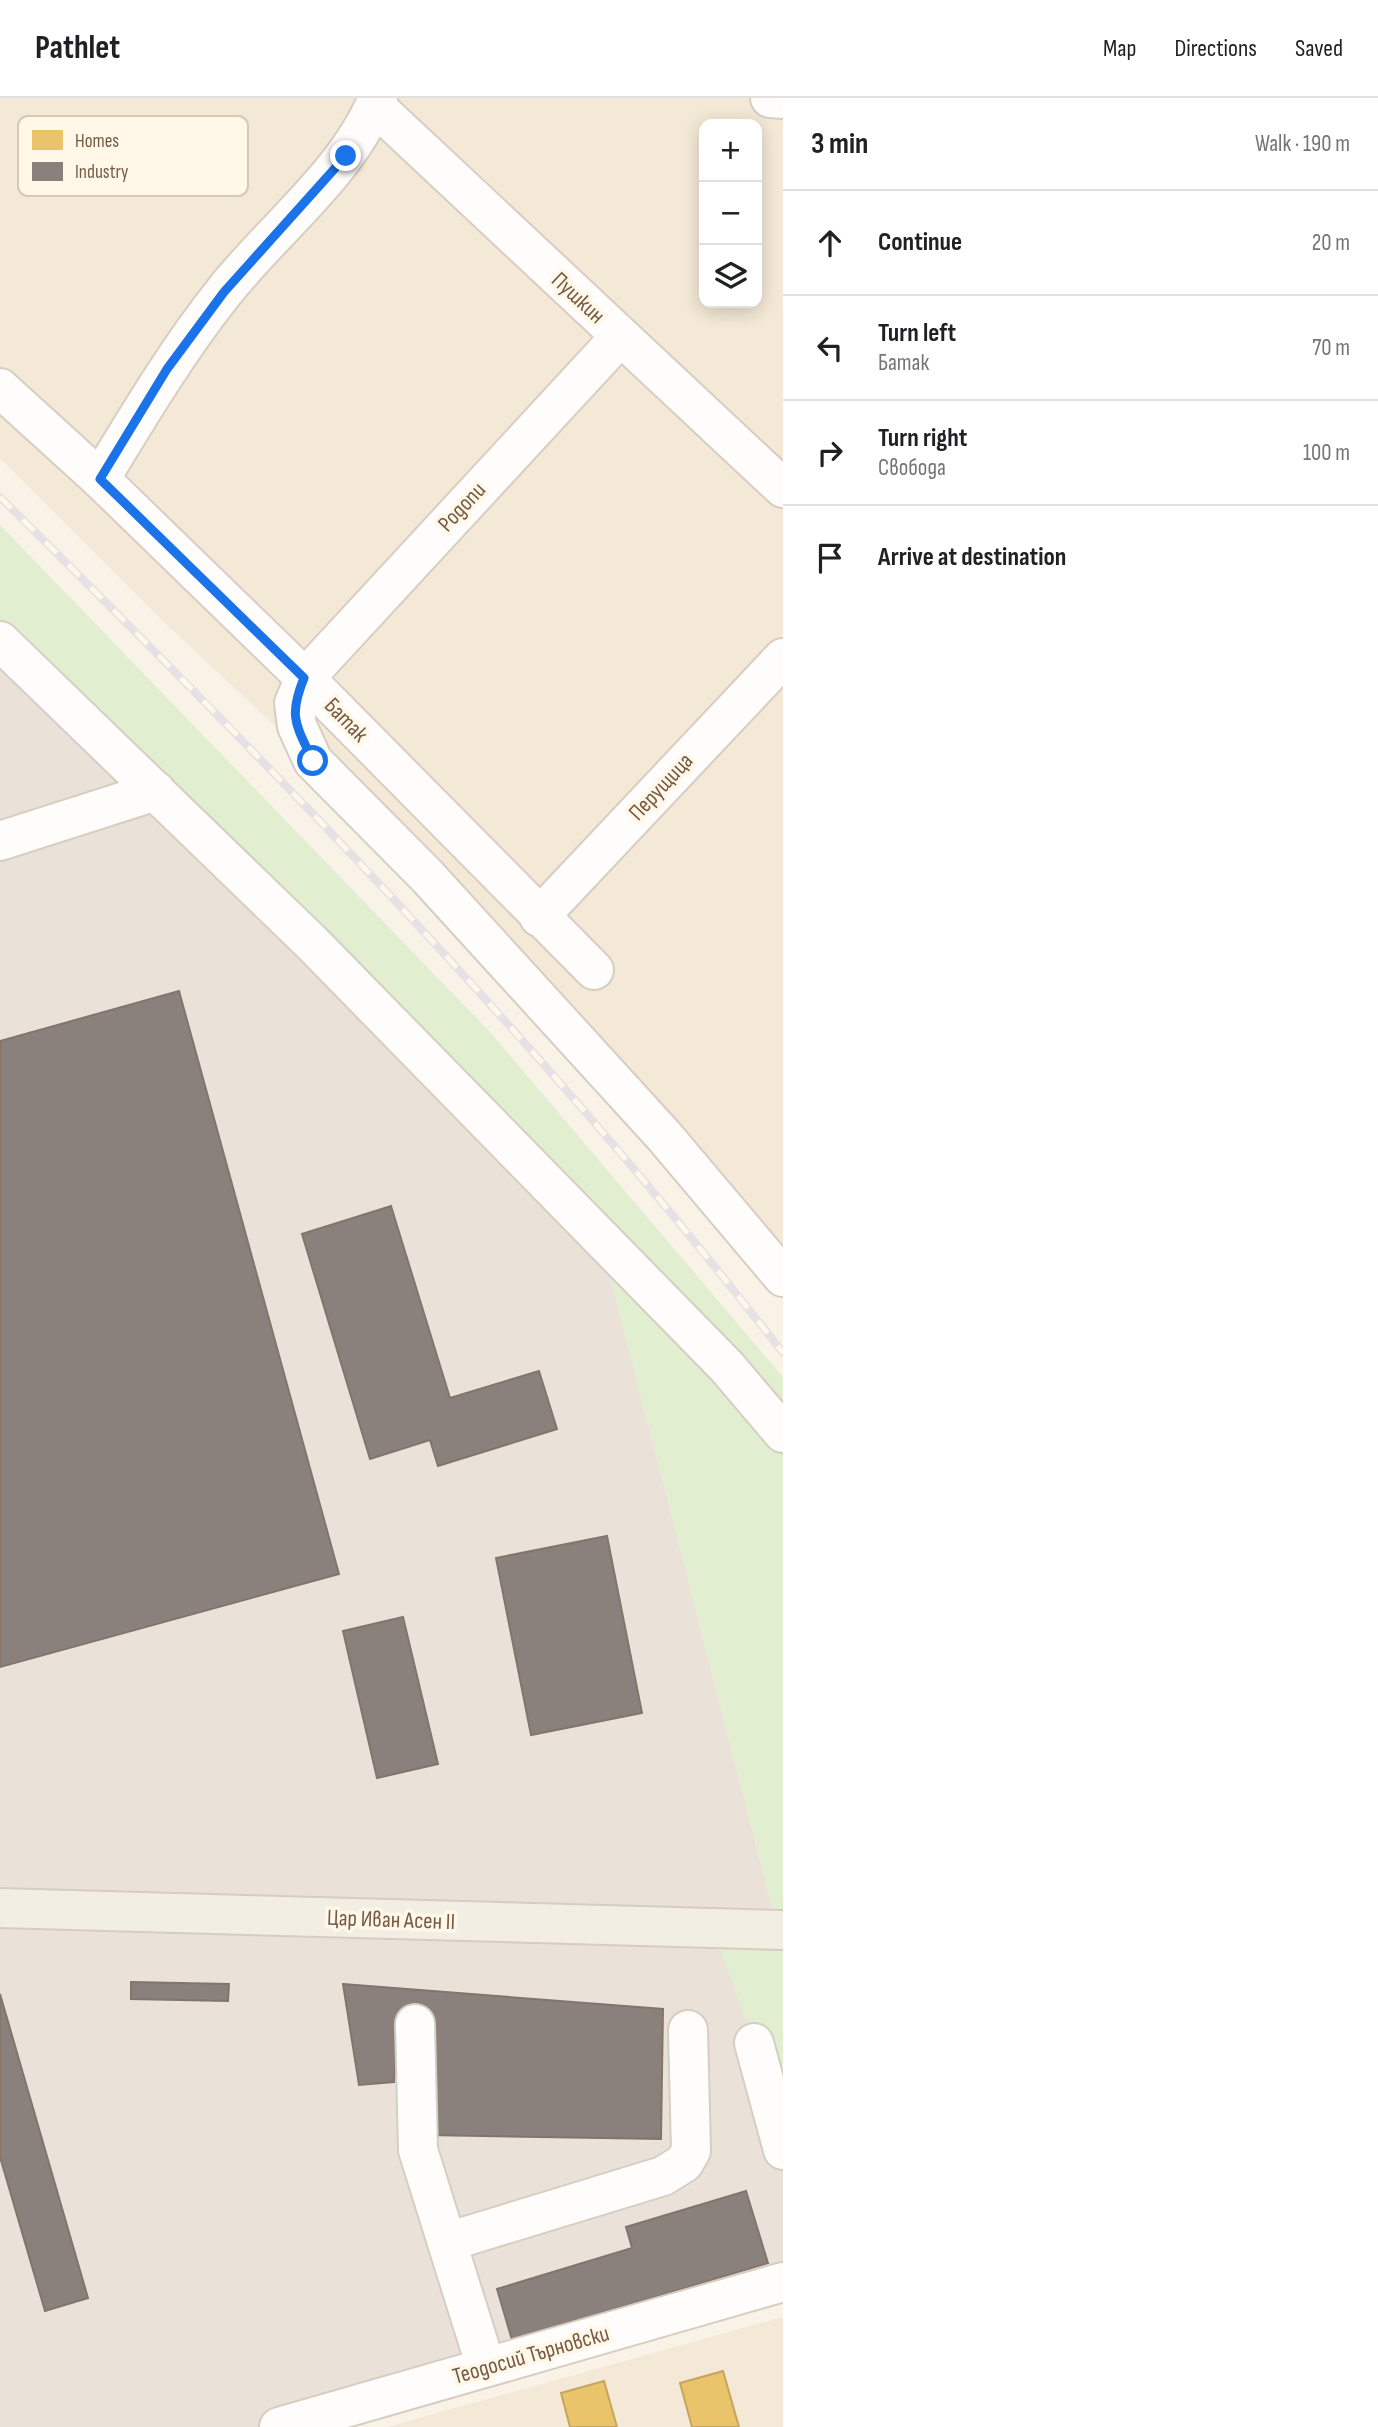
<!DOCTYPE html>
<meta charset="utf-8">
<style>
:root{--surface:#fff;--page:#f2f2f2;--text:#202124;--muted:#757577;--line:#e0e0e0}
body{margin:0;font-family:"Sofia Sans Condensed",sans-serif;background:var(--page);color:var(--text)}
.controls{position:absolute;right:21px;top:21px;display:grid;overflow:hidden;border-radius:14px;box-shadow:0 4px 18px #0003}
.controls button{width:63px;height:63px;display:grid;place-items:center;padding:0;border:0;border-bottom:2px solid var(--line);background:var(--surface);color:var(--text);font:35px sans-serif}
.stop{position:absolute;width:21px;height:21px;margin:-16px;border:5px solid #1a73e8;border-radius:50%;background:#fff}
.stop.end{background:#1a73e8;border-color:#fff;box-shadow:0 2px 7px #0008}
.list{margin:0;padding:0;list-style:none}
h2{display:flex;justify-content:space-between;align-items:center;height:91px;margin:0;padding:0 28px;font-size:30px}
h2 small{font-size:23px;font-weight:400;color:var(--muted)}
.list li{display:grid;grid-template-columns:46px 1fr auto;gap:21px;align-items:center;box-sizing:border-box;height:105px;padding:0 28px;border-top:2px solid var(--line)}
.list b{display:block;font-size:26px;white-space:nowrap}
.list p{margin:0;font-size:23px;white-space:nowrap;color:var(--muted)}
.list em{font-size:23px;font-style:normal;color:var(--muted)}
.icon{flex:none;width:38px;height:38px;fill:none;stroke:currentColor;stroke-width:2;stroke-linecap:round;stroke-linejoin:round}
.map{position:relative;flex:none;width:783px;height:2329px;overflow:hidden}
header{display:flex;align-items:center;gap:42px;box-sizing:border-box;height:98px;padding:0 35px;background:var(--surface);border-bottom:2px solid var(--line)}
header strong{font-size:33px}
nav{display:flex;gap:38px;margin-inline-start:auto;font-size:24px}
main{display:flex}
aside{flex:1;background:var(--surface)}
.map>svg:first-child{display:block}
.residential{fill:#f4e9d6;fill-rule:evenodd}
.industrial{fill:#eae2d8}
.green{fill:#e1efd0}
.homes{fill:#e9c46a;stroke:#c7a45f;stroke-width:2}
.industry{fill:#8a817c;stroke:#84756c;stroke-width:2}
.lines{fill:none;stroke-linecap:round;stroke-linejoin:round}
.minor-casing{stroke:#d7cdc2;stroke-width:42}
.major-casing{stroke:#d7ccc3;stroke-width:42}
.minor{stroke:#fefdfb;stroke-width:38}
.major{stroke:#f2eee4;stroke-width:38}
.rail-casing{stroke:#e5e1e4;stroke-width:8}
.rail{stroke:#fff8e9;stroke-width:5;stroke-dasharray:16;stroke-linecap:butt}
.route{stroke:#1a73e8;stroke-width:9}
.labels{text-anchor:middle;dominant-baseline:central;stroke-width:7;stroke-linejoin:round;paint-order:stroke}
.street-label{font-size:23px;fill:#775a46;stroke:#fff8e9}
.key{fill:#fff8e9;stroke:#d6c9b8;stroke-width:2}
.key-label{font-size:19px;fill:#775a46}
</style>
<header>
<strong>Pathlet</strong>
<nav><a>Map</a><a>Directions</a><a>Saved</a></nav>
</header>
<main>
<div class="map">
<svg width="783" height="2329" viewBox="0 0 783 2329">
<rect width="100%" height="100%" fill="#f8f2e7"/>
<g class="residential">
<path d="M0,0H783V1179L313,663L167,527L0,360ZM704,26H757V205H704Z"/>
<polygon points="783,2219 783,2329 387,2329"/>
</g>
<polygon class="industrial" points="0,543 600,1138 778,1832 754,1945 783,2052 783,2184 279,2329 0,2329"/>
<polygon class="green" points="0,427 489,933 783,1279 783,2052 754,1945 713,1831 778,1831 600,1139 0,543"/>
<g class="homes">
<polygon points="723,2273 739,2329 692,2329 680,2285"/>
<polygon points="604,2283 617,2329 570,2329 561,2295"/>
</g>
<g class="industry">
<polygon points="179,893 339,1476 0,1569 0,943"/>
<polygon points="391,1108 450,1300 539,1273 557,1331 438,1368 430,1342 370,1361 302,1136"/>
<polygon points="607,1438 642,1615 531,1637 496,1460"/>
<polygon points="403,1519 438,1666 377,1680 343,1533"/>
<polygon points="131,1884 229,1886 228,1903 131,1901"/>
<polygon points="343,1886 663,1911 661,2041 427,2037 398,1922 394,1984 359,1987"/>
<polygon points="0,1896 88,2200 45,2213 0,2059"/>
<polygon points="746,2093 768,2165 512,2242 497,2191 632,2150 626,2129"/>
</g>
<g class="lines">
<defs>
<g id="minor">
<polyline points="770,0 783,1"/>
<polyline points="375,8 783,390"/>
<polyline points="620,239 305,580 294,605 297,628 313,663 427,778 664,1038 783,1179"/>
<polyline points="0,290 100,381 305,580 594,872"/>
<path d="M100,381C139,317 177,253 223,195C274,130 346,77 378,0"/>
<polyline points="0,543 313,846 727,1269 783,1335"/>
<polyline points="0,743 156,693"/>
<polyline points="539,819 783,560"/>
<polyline points="415,1926 418,2052 486,2269"/>
<polyline points="754,1945 783,2052"/>
<polyline points="447,2144 663,2078 684,2065 691,2053 688,1932"/>
<polyline points="279,2329 783,2184"/>
</g>
<polyline id="major" points="0,1810 783,1832"/>
</defs>
<use href="#minor" class="minor-casing"/>
<use href="#major" class="major-casing"/>
<use href="#minor" class="minor"/>
<use href="#major" class="major"/>
<defs>
<path id="rail" d="M0,399C275,671 546,949 783,1255"/>
</defs>
<use href="#rail" class="rail-casing"/>
<use href="#rail" class="rail"/>
</g>
<g class="lines">
<path class="route" d="M313,663C296,627 288,619 304,580L100,381L167,271L224,194L346,58"/>
</g>
<g class="labels">
<g class="street-label">
<text transform="translate(578 200) rotate(43)">Пушкин</text>
<text transform="translate(462 409) rotate(-47)">Родопи</text>
<text transform="translate(346 622) rotate(46)">Батак</text>
<text transform="translate(661 689) rotate(-47)">Перущица</text>
<text transform="translate(391 1822) rotate(2)">Цар Иван Асен II</text>
<text transform="translate(531 2257) rotate(-16)">Теодосий Търновски</text>
</g>
</g>
<rect x="18" y="18" width="230" height="80" rx="10" class="key"/>
<rect x="32" y="32" width="31" height="20" fill="#e9c46a"/>
<rect x="32" y="64" width="31" height="19" fill="#8a817c"/>
<g class="key-label">
<text x="75" y="49">Homes</text>
<text x="75" y="80">Industry</text>
</g>
</svg>
<div class="controls">
<button>+</button>
<button>−</button>
<button><svg class="icon" aria-label="layers" viewBox="0 0 24 24"><path d="M12 4l9 5-9 5-9-5zM3 14l9 5 9-5"/></svg></button>
</div>
<div class="stop" style="left:313px;top:663px"></div>
<div class="stop end" style="left:346px;top:58px"></div>
</div>
<aside>
<h2>3 min<small>Walk · 190 m</small></h2>
<ul class="list">
<li><svg class="icon" aria-label="ahead" viewBox="0 0 24 24"><path d="M12 20V5M6 11l6-6 6 6"/></svg><div><b>Continue</b></div><em>20 m</em></li>
<li><svg class="icon" aria-label="left" viewBox="0 0 24 24"><path d="M17 20v-9H6M10 6l-5 5 5 5"/></svg><div><b>Turn left</b><p>Батак</p></div><em>70 m</em></li>
<li><svg class="icon" aria-label="right" viewBox="0 0 24 24"><path d="M7 20v-9h11M14 6l5 5-5 5"/></svg><div><b>Turn right</b><p>Свобода</p></div><em>100 m</em></li>
<li><svg class="icon" aria-label="arrive" viewBox="0 0 24 24"><path d="M6 21V4h12l-3 4 3 4H6"/></svg><div><b>Arrive at destination</b></div></li>
</ul>
</aside>
</main>
